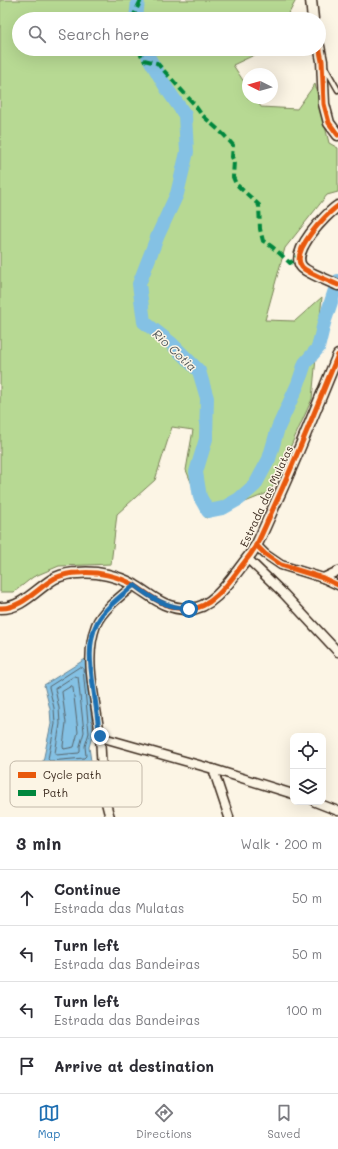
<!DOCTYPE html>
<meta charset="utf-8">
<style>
:root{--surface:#fff;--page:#f7f7f7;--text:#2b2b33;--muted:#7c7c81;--line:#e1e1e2;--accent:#1f6fb2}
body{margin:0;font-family:Mali,sans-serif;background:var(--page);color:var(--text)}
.controls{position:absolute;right:12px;bottom:12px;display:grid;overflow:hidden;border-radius:8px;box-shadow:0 4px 16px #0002}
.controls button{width:36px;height:36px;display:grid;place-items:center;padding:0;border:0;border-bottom:1px solid var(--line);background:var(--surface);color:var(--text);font:20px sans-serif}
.compass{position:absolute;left:242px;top:68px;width:36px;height:36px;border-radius:50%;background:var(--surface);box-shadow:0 4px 16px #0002;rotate:275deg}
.stop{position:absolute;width:12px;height:12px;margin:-9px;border:3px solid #1f6fb2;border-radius:50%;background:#fff}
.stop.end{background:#1f6fb2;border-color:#fff;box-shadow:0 1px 4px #0008}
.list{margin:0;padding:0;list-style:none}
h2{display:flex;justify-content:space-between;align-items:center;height:52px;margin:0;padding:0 16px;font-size:17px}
h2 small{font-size:13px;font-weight:400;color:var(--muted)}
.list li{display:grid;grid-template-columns:26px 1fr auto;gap:12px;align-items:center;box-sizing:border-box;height:56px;padding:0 16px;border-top:1px solid var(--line)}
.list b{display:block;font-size:15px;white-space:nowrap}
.list p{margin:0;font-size:13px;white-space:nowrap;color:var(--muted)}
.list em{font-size:13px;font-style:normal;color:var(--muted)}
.icon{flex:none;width:22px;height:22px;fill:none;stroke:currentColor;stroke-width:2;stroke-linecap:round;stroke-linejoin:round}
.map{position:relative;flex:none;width:338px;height:817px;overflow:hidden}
.search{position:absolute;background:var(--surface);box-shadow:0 4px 16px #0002;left:12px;right:12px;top:12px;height:44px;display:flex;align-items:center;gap:10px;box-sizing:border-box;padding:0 14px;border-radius:22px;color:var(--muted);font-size:15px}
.sheet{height:276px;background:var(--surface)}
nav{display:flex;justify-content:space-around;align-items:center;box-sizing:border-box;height:56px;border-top:1px solid var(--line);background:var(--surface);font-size:11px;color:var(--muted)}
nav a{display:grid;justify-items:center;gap:2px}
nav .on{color:var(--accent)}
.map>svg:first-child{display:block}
.green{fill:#b7d993;stroke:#798258}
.water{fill:#84c1e4;stroke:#678595}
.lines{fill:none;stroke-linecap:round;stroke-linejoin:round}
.shore{stroke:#58666d;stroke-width:1}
.river{stroke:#84c1e4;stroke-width:14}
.service-casing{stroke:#3b2a1e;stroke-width:7}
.minor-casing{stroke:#3b2a1e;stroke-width:11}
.tertiary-casing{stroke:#3b2a1e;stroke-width:13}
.service{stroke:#fcf5e5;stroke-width:4}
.minor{stroke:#fcf5e5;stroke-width:8}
.tertiary{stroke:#fcf5e5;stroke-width:10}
.quiet{stroke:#00873e;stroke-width:4;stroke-dasharray:8 4;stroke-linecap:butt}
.cycleway-casing{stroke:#fcf5e5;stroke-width:8}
.cycleway{stroke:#e8590c;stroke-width:5}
.route{stroke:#1f6fb2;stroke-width:5}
.labels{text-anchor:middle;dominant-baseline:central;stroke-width:3;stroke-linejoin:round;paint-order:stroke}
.street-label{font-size:11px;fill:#3b2a1e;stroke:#fcf5e5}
.water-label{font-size:12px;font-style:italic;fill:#515759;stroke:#fcf5e5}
.key{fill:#fcf5e5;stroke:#c2b8a9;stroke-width:1}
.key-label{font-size:11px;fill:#3b2a1e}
</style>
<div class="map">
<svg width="338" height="817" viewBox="0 0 338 817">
<rect width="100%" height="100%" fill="#fcf5e5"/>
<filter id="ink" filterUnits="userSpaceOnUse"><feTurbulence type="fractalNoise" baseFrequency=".025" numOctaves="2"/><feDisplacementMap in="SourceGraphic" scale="8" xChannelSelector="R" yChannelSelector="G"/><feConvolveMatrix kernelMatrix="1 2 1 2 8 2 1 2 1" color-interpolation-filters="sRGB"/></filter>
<g filter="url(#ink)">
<polygon class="green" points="0,0 296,0 286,19 19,19 19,49 267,49 233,65 248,88 248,98 255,98 261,107 297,109 315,84 329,143 338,148 338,192 327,195 285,248 265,320 295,321 322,297 312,399 270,492 206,518 186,470 193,430 172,427 155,480 117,514 111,564 59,566 33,577 14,592 0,592"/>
<polygon class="water" points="87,658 87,673 93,733 89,747 91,761 42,766 51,724 50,709 44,685"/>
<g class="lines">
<g class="shore">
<polygon points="80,667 83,668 89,733 85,746 86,756 84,758 50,761 48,759 55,724 54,708 49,687"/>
<polygon points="75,676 78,677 84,732 80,746 80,752 79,753 56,755 55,753 60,724 59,708 55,689"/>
<polygon points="72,686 73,688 78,732 74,747 64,749 63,746 66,723 62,692"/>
</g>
<g class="river">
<polyline points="136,19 138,0"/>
<polyline points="146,49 149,58 167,89 185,115 187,152 177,194 158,235 139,284 144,322 171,343 199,371 207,398 206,439 196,472 200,497 208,511 223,508 239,499 255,485 269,459 278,428 298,384 305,363 318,348 324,323 338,281"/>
</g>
<defs>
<polyline id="service" points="325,67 338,90"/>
<g id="minor">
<polyline points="256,545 265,554 281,565 323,578 338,585"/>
<polyline points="247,558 284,594 338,652"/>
<polyline points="323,578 338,571"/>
<polyline points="100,737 213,769 293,794"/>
<polyline points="213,769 229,817"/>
<polyline points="315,802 338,811"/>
<path d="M110,817C101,791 102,763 100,736C96,700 83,659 96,625C102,610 122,595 134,585"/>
</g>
<g id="tertiary">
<polyline points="311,0 313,19"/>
<polyline points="319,46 322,61 324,104 329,123 338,135"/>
<path d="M338,206C326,214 289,252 302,267C307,273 330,281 338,285"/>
<path d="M0,608C22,609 37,588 55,578C62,575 70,573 78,573C97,571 118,576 134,585C153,597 164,609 189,609C212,609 230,581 243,564C248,558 253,551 257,544C264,530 270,515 277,500C299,452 318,403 338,355"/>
</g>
</defs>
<use href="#service" class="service-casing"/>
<use href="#minor" class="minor-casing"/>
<use href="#tertiary" class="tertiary-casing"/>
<use href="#service" class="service"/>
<use href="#minor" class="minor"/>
<use href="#tertiary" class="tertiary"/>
<g class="quiet">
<polyline points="132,19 141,0"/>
<path d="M138,49L144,60L157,63L194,104L201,114L224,135L233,145L232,157L234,161L233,177L236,184L259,205L260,229L263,241C273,246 282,256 290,263L299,255"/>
</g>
<defs>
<g id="cycleway">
<polyline points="319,46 322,61 324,104 329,123 338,135"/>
<path d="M338,206C326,214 289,252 302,267C307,273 330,281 338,285"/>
<polyline points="256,545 265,554 281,565 323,578 338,585"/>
<path d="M0,608C22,609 37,588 55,578C62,575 70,573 78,573C97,571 118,576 134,585C153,597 164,609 189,609C212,609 230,581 243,564C248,558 253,551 257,544C264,530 270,515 277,500C299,452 318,403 338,355"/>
</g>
</defs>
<use href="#cycleway" class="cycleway-casing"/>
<use href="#cycleway" class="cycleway"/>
</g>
</g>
<g class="lines" filter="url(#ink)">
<path class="route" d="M100,736C98,724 97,712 95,699C92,675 85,646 97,623C105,608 121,596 134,585C152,599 166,607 189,609"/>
</g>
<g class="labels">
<g class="street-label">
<text transform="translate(266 496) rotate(-65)">Estrada das Mulatas</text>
</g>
<g class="water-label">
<text transform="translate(175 350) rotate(43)">Rio Cotia</text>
</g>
</g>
<rect x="10" y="761" width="132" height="46" rx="6" class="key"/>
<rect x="18" y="772" width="18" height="6" fill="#e8590c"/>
<rect x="18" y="790" width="18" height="6" fill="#00873e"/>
<g class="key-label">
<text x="43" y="779">Cycle path</text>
<text x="43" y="797">Path</text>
</g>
</svg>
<div class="controls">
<button><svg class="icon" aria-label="locate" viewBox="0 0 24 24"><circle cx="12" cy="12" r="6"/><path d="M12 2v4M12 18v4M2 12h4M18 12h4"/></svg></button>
<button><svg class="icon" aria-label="layers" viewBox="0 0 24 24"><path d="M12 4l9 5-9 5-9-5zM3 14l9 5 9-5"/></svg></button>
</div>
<svg class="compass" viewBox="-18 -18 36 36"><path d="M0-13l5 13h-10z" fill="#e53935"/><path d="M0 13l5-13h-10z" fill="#7c7c81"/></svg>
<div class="stop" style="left:189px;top:609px"></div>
<div class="stop end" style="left:100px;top:736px"></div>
<div class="search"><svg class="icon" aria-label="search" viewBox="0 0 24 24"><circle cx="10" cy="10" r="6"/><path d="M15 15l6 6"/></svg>Search here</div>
</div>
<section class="sheet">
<h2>3 min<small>Walk · 200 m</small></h2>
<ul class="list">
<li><svg class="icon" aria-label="ahead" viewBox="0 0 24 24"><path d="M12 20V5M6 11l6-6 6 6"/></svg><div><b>Continue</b><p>Estrada das Mulatas</p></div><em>50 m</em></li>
<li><svg class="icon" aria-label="left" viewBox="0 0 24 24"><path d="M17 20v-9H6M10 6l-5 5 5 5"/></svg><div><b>Turn left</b><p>Estrada das Bandeiras</p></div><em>50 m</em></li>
<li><svg class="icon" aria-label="left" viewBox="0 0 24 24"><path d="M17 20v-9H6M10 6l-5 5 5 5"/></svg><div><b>Turn left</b><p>Estrada das Bandeiras</p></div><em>100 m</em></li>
<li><svg class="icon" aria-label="arrive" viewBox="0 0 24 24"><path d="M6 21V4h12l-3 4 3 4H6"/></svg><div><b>Arrive at destination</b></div></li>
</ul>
</section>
<nav>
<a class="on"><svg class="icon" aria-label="map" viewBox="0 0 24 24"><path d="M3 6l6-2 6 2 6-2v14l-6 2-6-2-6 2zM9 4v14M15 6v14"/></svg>Map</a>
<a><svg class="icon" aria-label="directions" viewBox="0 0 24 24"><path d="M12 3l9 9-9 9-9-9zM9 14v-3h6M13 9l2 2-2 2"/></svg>Directions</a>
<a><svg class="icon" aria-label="saved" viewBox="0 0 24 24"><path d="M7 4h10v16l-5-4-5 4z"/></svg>Saved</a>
</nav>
